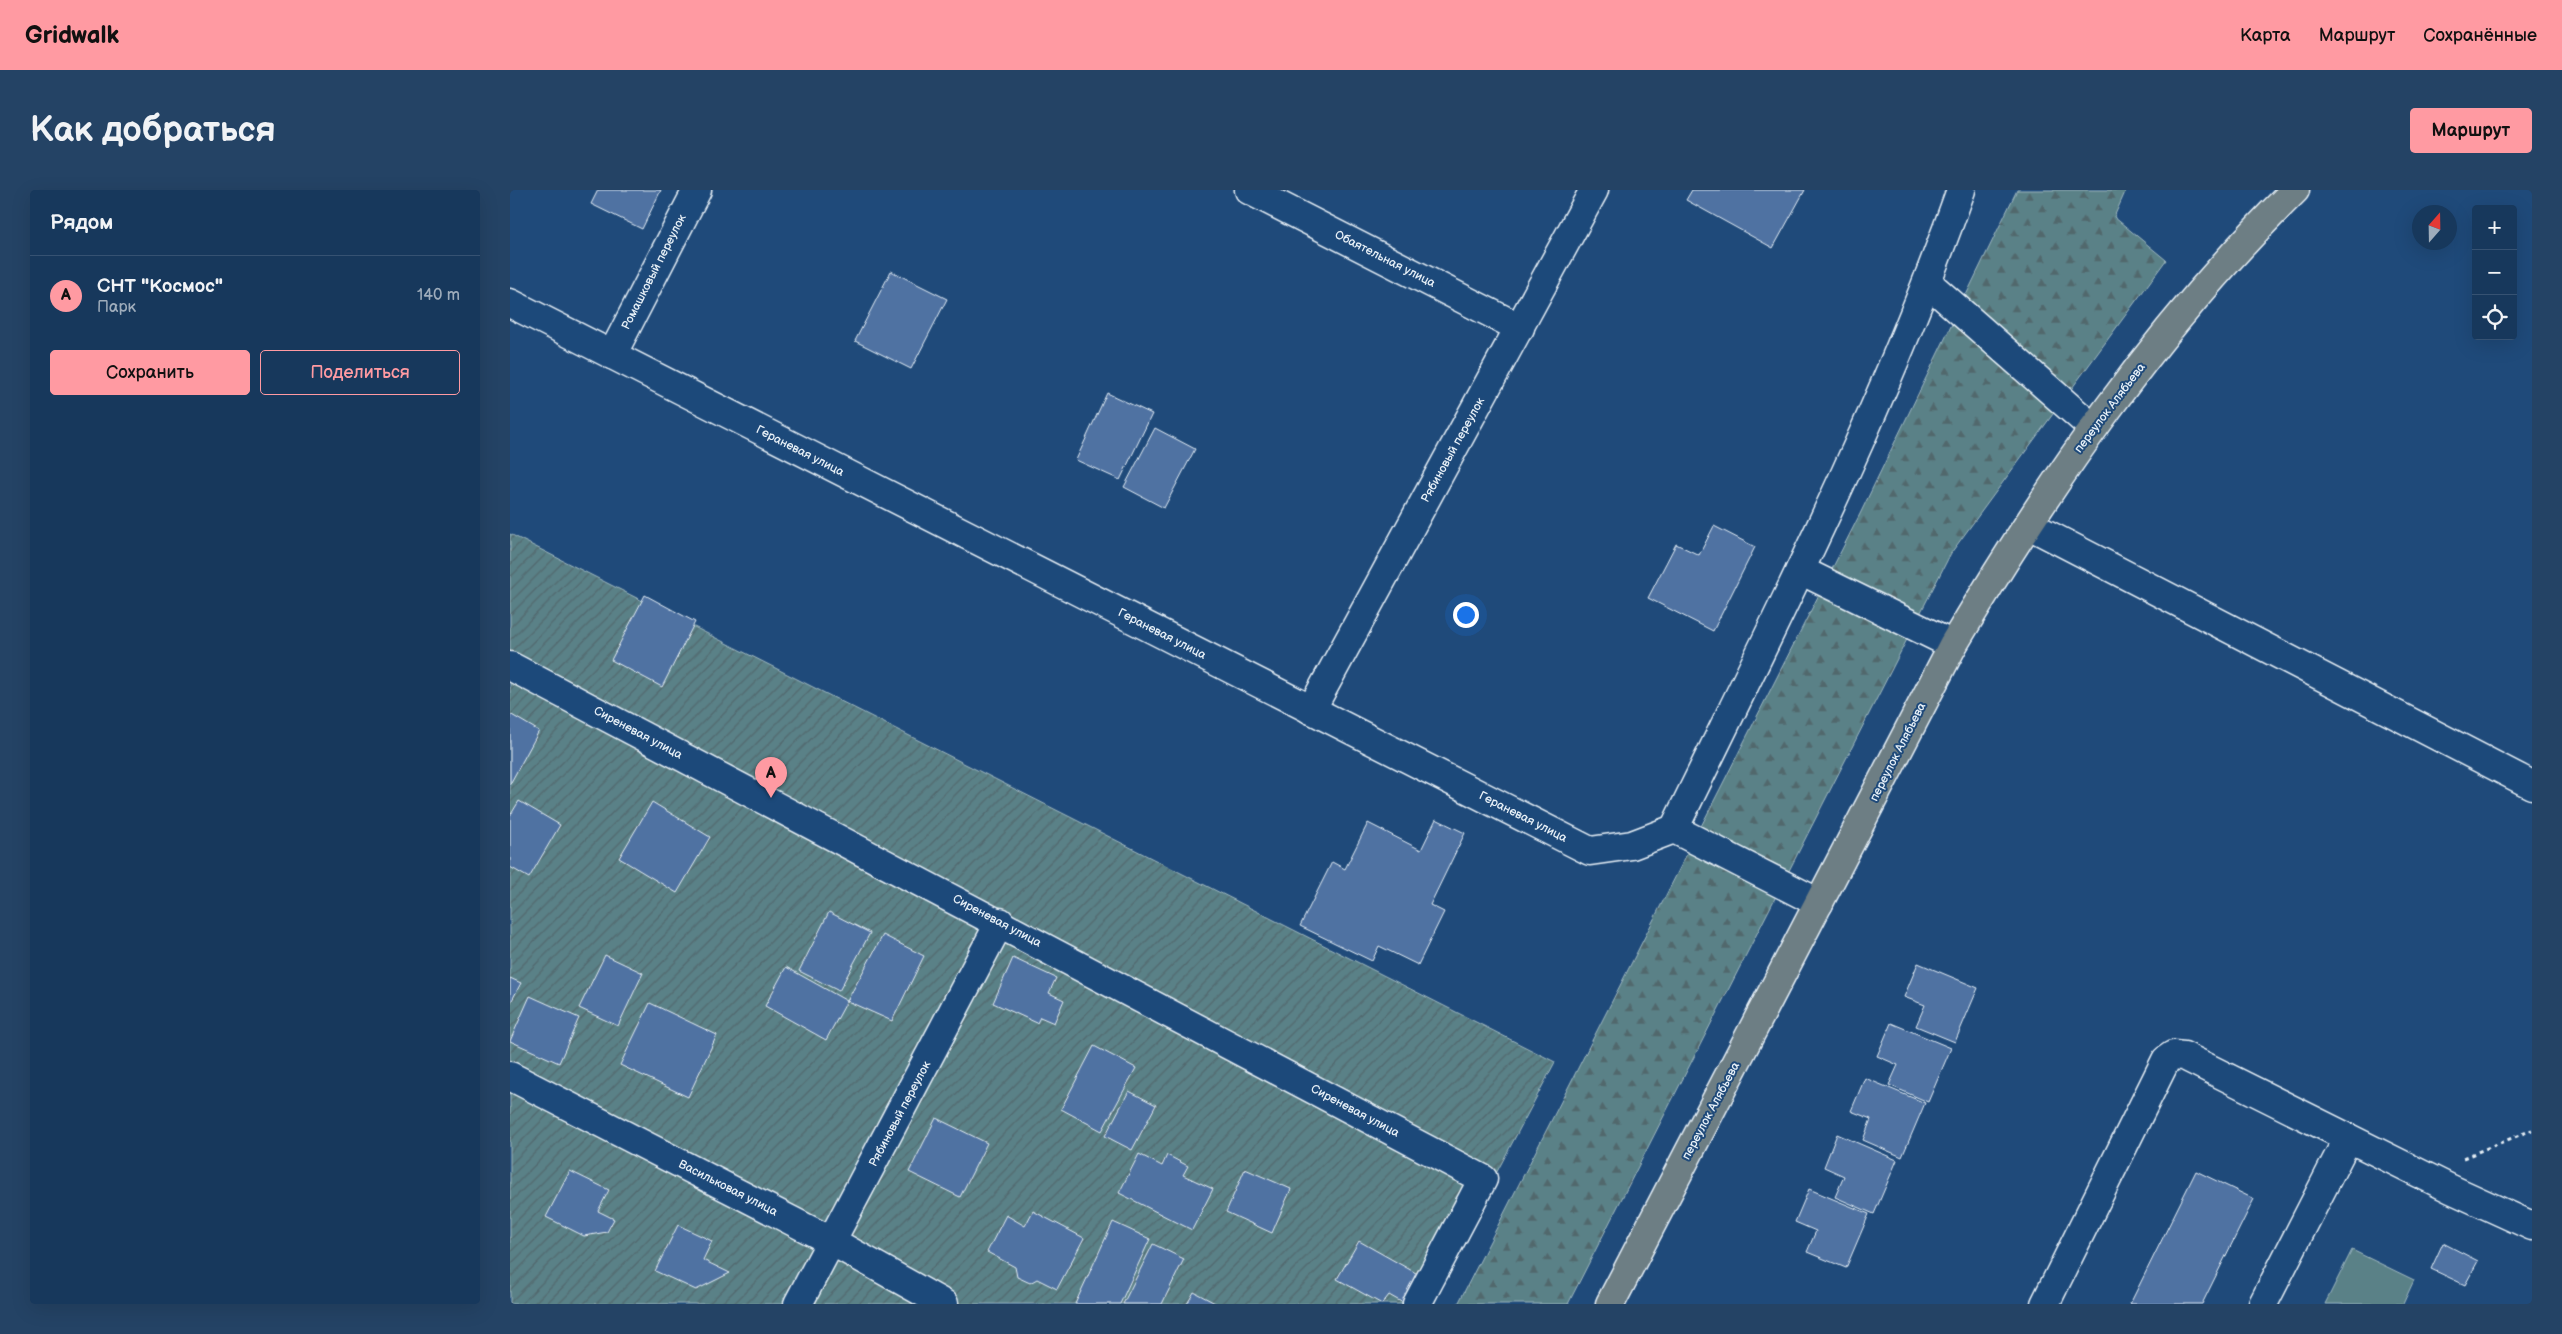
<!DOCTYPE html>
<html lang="ru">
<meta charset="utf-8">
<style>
:root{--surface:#17385c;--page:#244365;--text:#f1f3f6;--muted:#9eacbb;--line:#365272;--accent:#ff9aa2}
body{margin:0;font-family:"Balsamiq Sans",sans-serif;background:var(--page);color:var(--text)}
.controls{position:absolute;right:15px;top:15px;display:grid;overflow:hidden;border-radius:5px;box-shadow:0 5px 20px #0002}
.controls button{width:45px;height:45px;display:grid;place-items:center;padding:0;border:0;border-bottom:1px solid var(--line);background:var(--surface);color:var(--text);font:25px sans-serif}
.compass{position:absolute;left:1902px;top:15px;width:45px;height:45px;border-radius:50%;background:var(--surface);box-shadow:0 5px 20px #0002;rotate:20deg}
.you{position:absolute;left:955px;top:424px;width:18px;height:18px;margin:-12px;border:4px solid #fff;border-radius:50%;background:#1a73e8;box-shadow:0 0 0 8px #1a73e833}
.badge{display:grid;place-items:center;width:32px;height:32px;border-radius:50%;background:var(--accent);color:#111;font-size:16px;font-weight:700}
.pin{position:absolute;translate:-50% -41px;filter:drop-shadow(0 1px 2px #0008)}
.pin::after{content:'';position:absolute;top:26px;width:18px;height:15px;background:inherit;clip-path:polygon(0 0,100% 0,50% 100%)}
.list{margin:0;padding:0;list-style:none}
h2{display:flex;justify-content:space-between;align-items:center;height:65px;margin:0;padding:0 20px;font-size:21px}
h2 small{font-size:16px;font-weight:400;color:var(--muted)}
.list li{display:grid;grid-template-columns:32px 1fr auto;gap:15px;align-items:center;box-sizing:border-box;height:80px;padding:0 20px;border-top:1px solid var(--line)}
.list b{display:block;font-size:19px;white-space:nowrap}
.list p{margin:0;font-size:16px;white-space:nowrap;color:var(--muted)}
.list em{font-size:16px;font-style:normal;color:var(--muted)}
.actions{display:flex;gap:10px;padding:15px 20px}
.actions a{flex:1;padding:11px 0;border:1px solid var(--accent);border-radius:5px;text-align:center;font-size:18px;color:var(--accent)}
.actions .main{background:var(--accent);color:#111}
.icon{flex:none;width:28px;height:28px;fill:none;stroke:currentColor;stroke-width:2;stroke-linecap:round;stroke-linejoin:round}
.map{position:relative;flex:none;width:2022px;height:1114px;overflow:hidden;border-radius:5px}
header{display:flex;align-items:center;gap:30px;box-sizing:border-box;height:70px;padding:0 25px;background:var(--accent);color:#111}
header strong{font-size:24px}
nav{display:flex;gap:28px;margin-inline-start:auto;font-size:18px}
.intro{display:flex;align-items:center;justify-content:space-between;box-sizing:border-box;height:120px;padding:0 30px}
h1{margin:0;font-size:35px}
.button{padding:12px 22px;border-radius:5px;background:var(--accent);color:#111;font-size:18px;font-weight:700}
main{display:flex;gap:30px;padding:0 30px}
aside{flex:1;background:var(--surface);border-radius:5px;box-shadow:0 5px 20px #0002}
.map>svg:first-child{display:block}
.forest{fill:url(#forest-firs);stroke:#a1b9c0}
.park{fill:#5a8187;stroke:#a1b9c0}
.garden{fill:url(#garden-furrows);stroke:#a1b9c0}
.building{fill:#5072a2;stroke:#e8f1f8}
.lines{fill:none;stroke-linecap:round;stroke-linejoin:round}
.minor-casing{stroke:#e8f1f8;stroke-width:31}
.major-casing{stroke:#e8f1f8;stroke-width:31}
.path{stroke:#e8f1f8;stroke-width:3;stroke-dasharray:4 4;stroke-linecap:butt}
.minor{stroke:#1f4a7a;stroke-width:28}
.major{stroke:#6d7e84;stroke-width:28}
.labels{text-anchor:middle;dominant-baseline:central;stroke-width:4;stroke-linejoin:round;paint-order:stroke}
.street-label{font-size:12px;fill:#e8f1f8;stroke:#1f4a7a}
</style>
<header>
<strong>Gridwalk</strong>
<nav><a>Карта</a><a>Маршрут</a><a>Сохранённые</a></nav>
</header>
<div class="intro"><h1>Как добраться</h1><a class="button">Маршрут</a></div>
<main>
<aside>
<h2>Рядом<small></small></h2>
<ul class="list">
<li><span class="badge">A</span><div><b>СНТ &quot;Космос&quot;</b><p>Парк</p></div><em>140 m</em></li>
</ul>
<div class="actions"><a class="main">Сохранить</a><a>Поделиться</a></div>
</aside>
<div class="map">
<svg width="2022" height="1114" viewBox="0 0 2022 1114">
<defs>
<pattern id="forest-firs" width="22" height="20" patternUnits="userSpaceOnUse" patternTransform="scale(1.25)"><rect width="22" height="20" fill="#5a8187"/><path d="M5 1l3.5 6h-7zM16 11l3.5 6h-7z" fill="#51676c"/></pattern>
<pattern id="garden-furrows" width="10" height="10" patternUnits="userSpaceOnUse" patternTransform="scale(1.25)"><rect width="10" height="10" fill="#5a8187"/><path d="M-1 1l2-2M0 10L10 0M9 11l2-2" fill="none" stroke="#51676c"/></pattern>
</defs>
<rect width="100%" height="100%" fill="#1f4a7a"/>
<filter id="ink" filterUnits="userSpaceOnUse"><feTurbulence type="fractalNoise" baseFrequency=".02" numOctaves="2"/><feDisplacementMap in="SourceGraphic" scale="10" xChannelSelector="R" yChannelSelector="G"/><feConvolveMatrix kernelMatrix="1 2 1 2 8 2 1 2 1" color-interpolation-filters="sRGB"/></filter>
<g filter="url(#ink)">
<polygon class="forest" points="1507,0 1616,0 1604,27 1656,70 1441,363 1058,1114 948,1114 1350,324"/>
<polygon class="park" points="1842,1060 1904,1090 1893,1114 1815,1114"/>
<polygon class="garden" points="0,344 1045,872 917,1114 0,1114"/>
<g class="building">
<polygon points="88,0 151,0 132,39 81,14"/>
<polygon points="1182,0 1295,0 1263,58 1176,10"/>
<polygon points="381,81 437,109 401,179 345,151"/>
<polygon points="597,203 642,224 610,290 566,270"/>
<polygon points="645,238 685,259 654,318 614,297"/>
<polygon points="1204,336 1245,357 1203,441 1138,408 1166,354 1189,365"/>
<polygon points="135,405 185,432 152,497 101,470"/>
<polygon points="0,524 29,541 0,594"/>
<polygon points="9,611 50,635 19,688 0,677 0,626"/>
<polygon points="142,612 200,647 167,703 109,668"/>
<polygon points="926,629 955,643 920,715 934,722 908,775 869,756 862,771 790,736 822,672 835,679 858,633 911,660"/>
<polygon points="319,722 360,743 329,801 289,781"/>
<polygon points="373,745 414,766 382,831 337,811"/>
<polygon points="95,765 133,783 108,836 69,818"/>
<polygon points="503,768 546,788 539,803 554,810 544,833 530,827 527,833 483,813"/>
<polygon points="1408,773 1468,798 1445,852 1406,836 1415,815 1394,807"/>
<polygon points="276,777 337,811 316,850 255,816"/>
<polygon points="0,788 11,793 0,814"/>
<polygon points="20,806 69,828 49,873 0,851"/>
<polygon points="140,813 207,845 178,907 110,875"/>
<polygon points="1381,833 1441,858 1418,912 1379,895 1388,875 1367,866"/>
<polygon points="584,856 626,878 592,941 551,919"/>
<polygon points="1355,888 1415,913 1392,967 1353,950 1361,929 1341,921"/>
<polygon points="619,901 646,915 622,960 595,946"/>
<polygon points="426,928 477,953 450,1007 399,982"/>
<polygon points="1327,944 1387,970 1364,1024 1325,1007 1334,986 1314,977"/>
<polygon points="629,964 652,976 657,965 678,976 673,985 703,999 682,1040 609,1003"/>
<polygon points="735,979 781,999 762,1043 716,1022"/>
<polygon points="60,981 99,1000 88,1021 104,1029 97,1042 74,1046 36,1027"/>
<polygon points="1686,981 1744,1009 1692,1114 1620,1114"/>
<polygon points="1299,999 1359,1024 1336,1078 1297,1062 1306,1041 1285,1032"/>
<polygon points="523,1021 574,1048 547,1099 527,1089 520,1093 507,1087 505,1077 477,1062 496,1025 515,1036"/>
<polygon points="603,1032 640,1049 610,1114 565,1114"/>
<polygon points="168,1035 202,1051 193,1070 220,1083 186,1100 145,1081"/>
<polygon points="849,1051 913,1087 895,1114 879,1105 872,1114 827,1089"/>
<polygon points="1933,1053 1968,1071 1955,1095 1921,1079"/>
<polygon points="643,1054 674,1069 652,1114 613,1114"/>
<polygon points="684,1102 707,1114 677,1114"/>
</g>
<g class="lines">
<defs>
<g id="minor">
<polyline points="739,0 1010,138"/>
<polyline points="1418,93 1583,238"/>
<polyline points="0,113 1080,661 1122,655 1164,639 1309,713"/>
<polyline points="102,165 187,0"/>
<polyline points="1519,335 2022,595"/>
<polyline points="1290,380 1443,455"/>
<polyline points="0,476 973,989 907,1114"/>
<polyline points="801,520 1084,0"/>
<path d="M1164,639C1266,430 1374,219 1451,0"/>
<polyline points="0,886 323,1052 434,1114"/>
<polyline points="288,1114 490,732"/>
<polyline points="1535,1114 1656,870 1663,865 1674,866 1941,999 2022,1036"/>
<polyline points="1753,1114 1838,948"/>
</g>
<path id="major" d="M1100,1114L1443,455C1540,292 1649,134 1785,0"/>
</defs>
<use href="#minor" class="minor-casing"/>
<use href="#major" class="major-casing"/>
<polyline class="path" points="1953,968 2022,940"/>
<use href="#minor" class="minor"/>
<use href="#major" class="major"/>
</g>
</g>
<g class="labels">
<g class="street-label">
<text transform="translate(875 69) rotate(27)">Обаятельная улица</text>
<text transform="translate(144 82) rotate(-63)">Ромашковый переулок</text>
<text transform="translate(1600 218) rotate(-53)">переулок Алябьева</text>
<text transform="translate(943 260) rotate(-61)">Рябиновый переулок</text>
<text transform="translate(290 261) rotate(27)">Гераневая улица</text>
<text transform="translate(652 444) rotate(27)">Гераневая улица</text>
<text transform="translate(128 543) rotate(28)">Сиреневая улица</text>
<text transform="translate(1388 562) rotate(-63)">переулок Алябьева</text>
<text transform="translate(1013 627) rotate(27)">Гераневая улица</text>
<text transform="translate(487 731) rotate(28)">Сиреневая улица</text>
<text transform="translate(845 921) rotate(28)">Сиреневая улица</text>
<text transform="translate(1201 921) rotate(-62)">переулок Алябьева</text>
<text transform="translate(390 924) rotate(-62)">Рябиновый переулок</text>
<text transform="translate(218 998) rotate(27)">Васильковая улица</text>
</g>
</g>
</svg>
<div class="controls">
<button>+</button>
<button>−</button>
<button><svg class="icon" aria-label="locate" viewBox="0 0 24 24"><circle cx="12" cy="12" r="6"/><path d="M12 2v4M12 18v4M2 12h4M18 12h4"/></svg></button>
</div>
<svg class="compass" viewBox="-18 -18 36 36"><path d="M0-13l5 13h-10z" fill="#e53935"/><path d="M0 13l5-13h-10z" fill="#9eacbb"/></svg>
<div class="you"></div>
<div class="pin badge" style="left:261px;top:608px">A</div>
</div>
</main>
